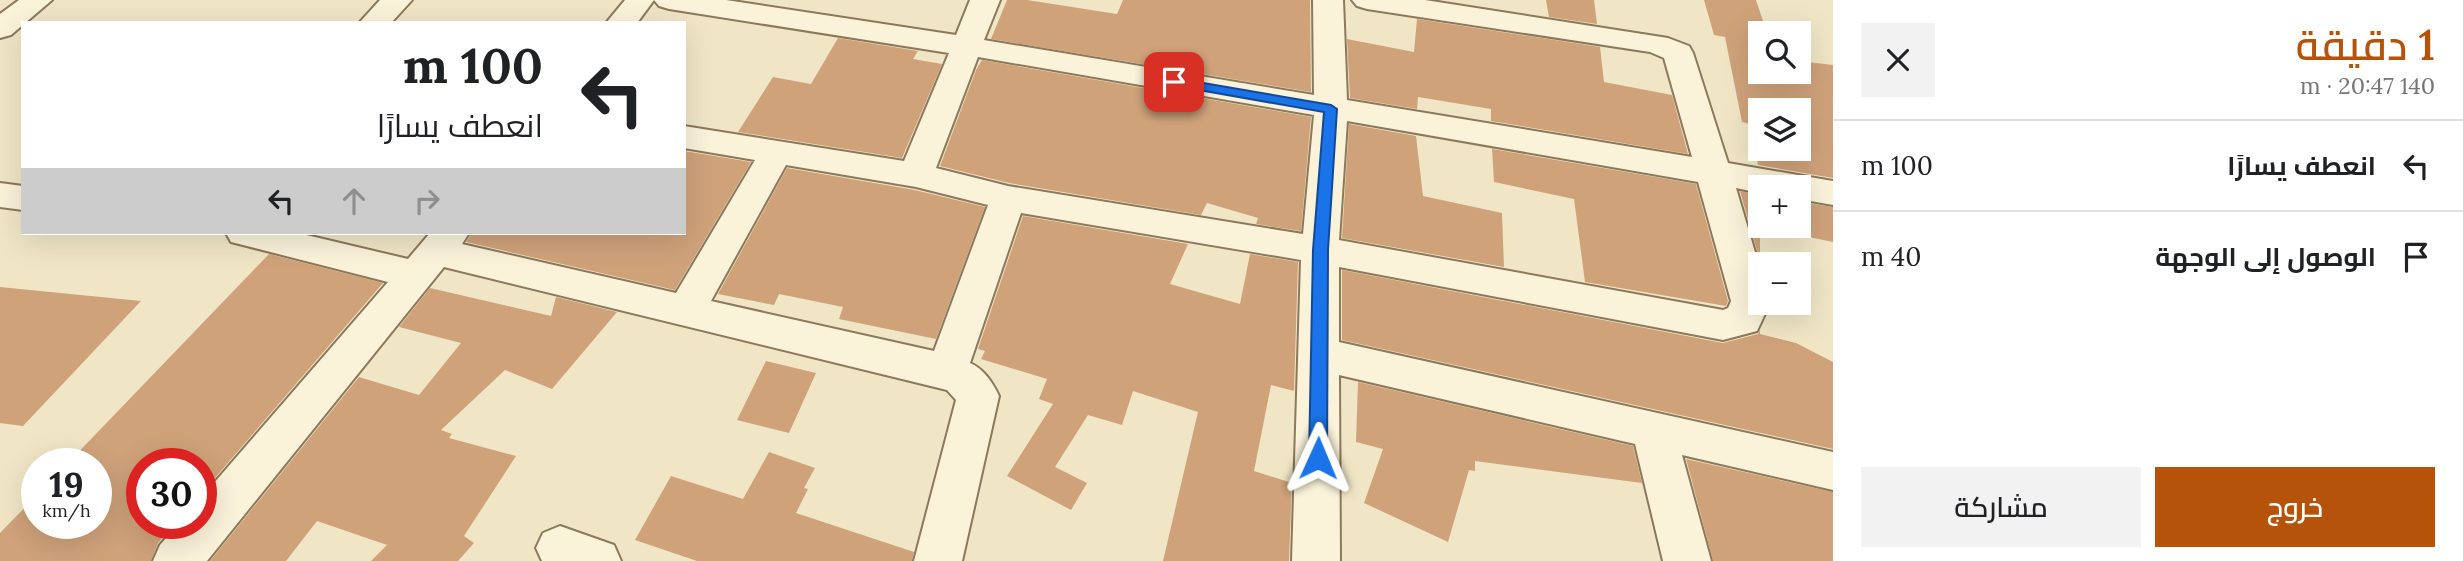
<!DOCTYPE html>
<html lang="ar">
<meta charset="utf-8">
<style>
:root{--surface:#fff;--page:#f2f2f2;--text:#202124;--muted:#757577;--line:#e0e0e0;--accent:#b45309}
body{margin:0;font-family:Lora,Cairo,serif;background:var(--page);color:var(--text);direction:rtl;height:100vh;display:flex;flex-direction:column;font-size:26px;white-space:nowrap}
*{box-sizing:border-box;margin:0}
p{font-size:23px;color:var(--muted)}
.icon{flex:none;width:38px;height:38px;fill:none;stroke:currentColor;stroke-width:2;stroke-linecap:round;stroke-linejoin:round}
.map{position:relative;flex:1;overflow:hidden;direction:ltr}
.panel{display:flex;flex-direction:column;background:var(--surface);width:630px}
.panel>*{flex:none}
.banner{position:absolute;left:21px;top:21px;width:665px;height:214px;border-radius:0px;box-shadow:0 7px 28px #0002;direction:rtl;background:#fff;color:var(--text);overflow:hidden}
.fabs{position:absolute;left:1748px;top:21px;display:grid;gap:14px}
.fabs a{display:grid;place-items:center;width:63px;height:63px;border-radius:0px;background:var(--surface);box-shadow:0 7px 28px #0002;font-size:35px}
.speed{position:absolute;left:21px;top:448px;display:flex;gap:14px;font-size:35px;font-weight:700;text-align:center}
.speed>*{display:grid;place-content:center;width:91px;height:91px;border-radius:50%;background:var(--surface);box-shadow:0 7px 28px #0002;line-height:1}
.speed small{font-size:18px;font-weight:400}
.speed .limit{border:10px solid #d22;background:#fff;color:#111}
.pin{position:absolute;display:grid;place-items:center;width:60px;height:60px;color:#fff;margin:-30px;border-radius:14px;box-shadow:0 4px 10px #0006}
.me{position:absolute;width:77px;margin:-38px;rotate:1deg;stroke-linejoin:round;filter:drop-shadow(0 0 5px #0008)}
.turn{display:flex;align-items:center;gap:24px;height:147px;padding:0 28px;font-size:32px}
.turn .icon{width:91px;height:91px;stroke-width:2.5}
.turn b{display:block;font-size:49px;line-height:60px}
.lanes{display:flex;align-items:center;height:66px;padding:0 28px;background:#0003;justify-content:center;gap:35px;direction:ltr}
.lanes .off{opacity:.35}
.round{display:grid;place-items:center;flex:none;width:74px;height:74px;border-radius:0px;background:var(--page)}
.summary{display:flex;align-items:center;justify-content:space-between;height:119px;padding:0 28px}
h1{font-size:42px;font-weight:600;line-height:52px;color:var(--accent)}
.button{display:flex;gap:14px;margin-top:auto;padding:14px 28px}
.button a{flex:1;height:80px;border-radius:0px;background:var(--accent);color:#fff;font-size:28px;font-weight:600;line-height:80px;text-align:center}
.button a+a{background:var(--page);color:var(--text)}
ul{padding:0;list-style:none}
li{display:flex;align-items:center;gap:21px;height:91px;padding:0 28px;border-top:2px solid var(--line)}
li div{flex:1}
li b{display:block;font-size:26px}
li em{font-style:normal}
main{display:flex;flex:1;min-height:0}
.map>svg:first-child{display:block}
.building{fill:#cfa27a;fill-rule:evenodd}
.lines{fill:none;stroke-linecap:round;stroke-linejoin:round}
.minor-casing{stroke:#8c785a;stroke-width:4}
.minor{fill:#faf2d9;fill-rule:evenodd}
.route{fill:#1a73e8;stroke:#114b97;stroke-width:2}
</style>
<main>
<section class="panel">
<div class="summary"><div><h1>1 دقيقة</h1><p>140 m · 20:47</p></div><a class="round"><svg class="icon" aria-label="close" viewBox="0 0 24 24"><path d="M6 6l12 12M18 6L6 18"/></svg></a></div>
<ul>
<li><svg class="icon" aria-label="left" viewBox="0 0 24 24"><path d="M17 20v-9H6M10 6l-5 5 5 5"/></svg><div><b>انعطف يسارًا</b></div><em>100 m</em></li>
<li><svg class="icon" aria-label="arrive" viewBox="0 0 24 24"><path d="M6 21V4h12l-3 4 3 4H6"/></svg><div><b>الوصول إلى الوجهة</b></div><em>40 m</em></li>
</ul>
<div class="button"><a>خروج</a><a>مشاركة</a></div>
</section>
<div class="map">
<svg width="1833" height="561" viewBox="0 0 1833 561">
<rect width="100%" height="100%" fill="#f0e6c6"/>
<path class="building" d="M 1007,0 L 1027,0 L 1117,14 L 1123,0 L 1310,0 L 1311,92 L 991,39 Z
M 1546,0 L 1594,0 L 1597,24 L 1549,17 Z
M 1704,0 L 1756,0 L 1767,33 L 1760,33 L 1760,72 L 1799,72 L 1799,61 L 1833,65 L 1833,178 L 1758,165 L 1750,124 L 1742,122 L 1725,37 L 1714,35 ZM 1760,110 L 1799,110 L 1799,149 L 1760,149 Z
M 1417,19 L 1600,47 L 1604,82 L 1672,95 L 1688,154 L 1491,121 L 1491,109 L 1418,97 L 1417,109 L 1350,98 L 1347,39 L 1414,52 Z
M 838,38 L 918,51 L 913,59 L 942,64 L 902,158 L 738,132 L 773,77 L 811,84 Z
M 982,60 L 1311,117 L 1301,231 L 1256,224 L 1258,218 L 1207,203 L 1201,215 L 1009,183 L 940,166 L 976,70 Z
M 1349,124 L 1416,136 L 1423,196 L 1502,213 L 1504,267 L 1342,238 Z
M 1492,149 L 1696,184 L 1728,301 L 1726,306 L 1585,282 L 1574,199 L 1494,182 Z
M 684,151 L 751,162 L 675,290 L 466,242 L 472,233 L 684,233 Z
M 787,168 L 915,190 L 985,207 L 936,339 L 839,319 L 843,307 L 779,294 L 774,305 L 718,294 Z
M 1740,191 L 1760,195 L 1760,226 L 1799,226 L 1799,202 L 1833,207 L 1833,242 L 1760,227 L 1760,261 Z
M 1023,216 L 1188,244 L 1170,284 L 1240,304 L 1250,254 L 1298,262 L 1294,391 L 1271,385 L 1254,471 L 1292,483 L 1289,561 L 1163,561 L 1198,412 L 1133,391 L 1122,425 L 1088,415 L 1055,467 L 1087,483 L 1071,510 L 1007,476 L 1053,404 L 1039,399 L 1047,379 L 981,359 L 985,351 L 978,349 Z
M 269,254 L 383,283 L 201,494 L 201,464 L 142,464 L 142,523 L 175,523 L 158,543 L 151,561 L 0,561 L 0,533 L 37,495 L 37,523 L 96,523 L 96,464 L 67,464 Z
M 1342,270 L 1723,343 L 1758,334 L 1760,330 L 1760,334 L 1796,343 L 1833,362 L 1833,449 L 1342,340 Z
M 0,287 L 141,301 L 23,426 L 0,423 Z
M 430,288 L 551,316 L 556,297 L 617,312 L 552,389 L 505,370 L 441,430 L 452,434 L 449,438 L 516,456 L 464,536 L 474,543 L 458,561 L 371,561 L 387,545 L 317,521 L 286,561 L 210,561 L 359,377 L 419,395 L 461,343 L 399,327 Z
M 766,361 L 816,373 L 789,433 L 737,420 Z
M 1358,382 L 1633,446 L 1642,483 L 1475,461 L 1475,471 L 1469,470 L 1448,542 L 1364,503 L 1383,449 L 1356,442 Z
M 769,452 L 815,468 L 804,488 L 808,489 L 796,513 L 914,552 L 912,561 L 697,561 L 635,540 L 671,476 L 743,499 Z
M 1686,459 L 1833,492 L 1833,561 L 1713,561 Z"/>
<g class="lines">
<g class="minor-casing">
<path id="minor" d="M 19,0 L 52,0 L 11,35 L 0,38 L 0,14 Z
M 380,0 L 412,0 L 391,23 L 359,23 Z
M 625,0 L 726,0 L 956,35 L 970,0 L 1000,0 L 984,40 L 1314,95 L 1313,0 L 1343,0 L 1347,100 L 1692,157 L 1664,58 L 1650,52 L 1367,9 L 1357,6 L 1352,0 L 1425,0 L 1668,38 L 1689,46 L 1693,53 L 1728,163 L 1833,181 L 1833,205 L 1799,199 L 1799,187 L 1760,187 L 1760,193 L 1736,188 L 1760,269 L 1760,303 L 1770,303 L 1757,331 L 1723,340 L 1339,267 L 1339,342 L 1833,452 L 1833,490 L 1682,455 L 1711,561 L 1663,561 L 1635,444 L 1339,375 L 1340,561 L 1292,561 L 1301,260 L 1021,213 L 970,363 C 984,369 993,383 999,396 L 962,561 L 914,561 L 956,400 L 947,390 L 444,267 L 207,561 L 153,561 L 160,545 L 179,523 L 201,523 L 201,498 L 388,282 L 231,242 L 226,233 L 298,233 L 408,259 L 430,233 L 469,233 L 462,244 L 676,293 L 755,160 L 684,148 L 684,126 L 904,161 L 949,53 L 669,9 L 659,6 L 654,0 L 637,23 L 606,23 ZM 978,57 L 1314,115 L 1303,234 L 1008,186 L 936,168 ZM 1347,121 L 1698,182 L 1731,301 L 1728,308 L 1723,310 L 1339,240 ZM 786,165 L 916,187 L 988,205 L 934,351 L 711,301 Z
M 0,183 L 23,186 L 23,210 L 0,207 Z
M 560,526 L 614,545 L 621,561 L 542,561 L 536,548 L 543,533 Z"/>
</g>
<use href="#minor" class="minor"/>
</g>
<path class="route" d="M 1174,78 L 1331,105 L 1337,109 L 1328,250 L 1327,458 L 1324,463 L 1318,466 L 1311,463 L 1309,458 L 1313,250 L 1324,112 L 1170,85 L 1170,79 Z"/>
</svg>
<div class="fabs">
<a><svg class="icon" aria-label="search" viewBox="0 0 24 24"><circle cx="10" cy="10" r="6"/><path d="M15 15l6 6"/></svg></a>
<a><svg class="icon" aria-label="layers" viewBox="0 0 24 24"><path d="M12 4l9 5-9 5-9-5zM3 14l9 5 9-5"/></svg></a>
<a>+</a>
<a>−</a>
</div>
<div class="speed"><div>19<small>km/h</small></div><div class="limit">30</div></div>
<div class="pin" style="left:1174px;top:82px;background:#d93025"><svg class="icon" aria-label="arrive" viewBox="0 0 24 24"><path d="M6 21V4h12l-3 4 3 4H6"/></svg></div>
<svg class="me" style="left:1318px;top:458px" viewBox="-20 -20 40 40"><path d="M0-17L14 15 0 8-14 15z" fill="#1a73e8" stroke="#fff" stroke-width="4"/></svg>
<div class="banner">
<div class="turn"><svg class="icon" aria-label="left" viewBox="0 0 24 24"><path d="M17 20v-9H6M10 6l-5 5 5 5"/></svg><div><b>100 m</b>انعطف يسارًا</div></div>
<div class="lanes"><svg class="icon" aria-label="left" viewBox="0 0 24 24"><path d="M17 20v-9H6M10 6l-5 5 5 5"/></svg><svg class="icon off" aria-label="ahead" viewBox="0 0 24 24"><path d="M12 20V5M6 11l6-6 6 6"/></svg><svg class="icon off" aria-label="right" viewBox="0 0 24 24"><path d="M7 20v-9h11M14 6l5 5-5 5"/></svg></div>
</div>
</div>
</main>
